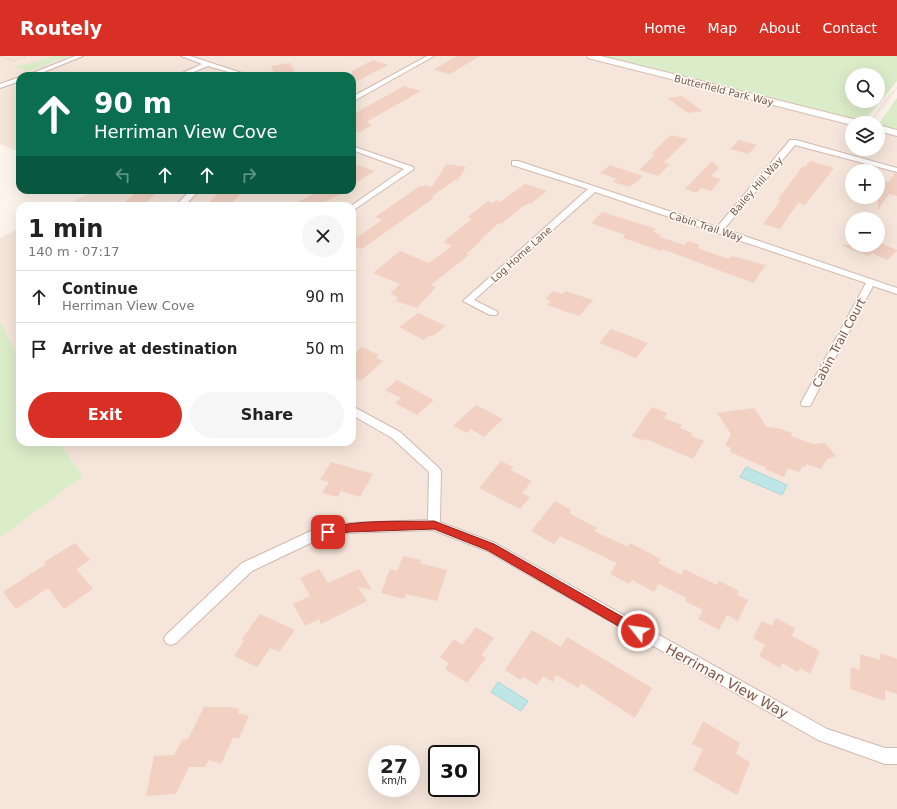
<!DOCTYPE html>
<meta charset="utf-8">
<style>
:root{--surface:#fff;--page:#f6f6f6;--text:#222;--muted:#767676;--line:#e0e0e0;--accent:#d93025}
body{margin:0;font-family:"DejaVu Sans",sans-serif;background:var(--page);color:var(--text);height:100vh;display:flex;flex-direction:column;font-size:15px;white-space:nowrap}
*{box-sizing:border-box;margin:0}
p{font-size:13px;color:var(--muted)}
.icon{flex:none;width:22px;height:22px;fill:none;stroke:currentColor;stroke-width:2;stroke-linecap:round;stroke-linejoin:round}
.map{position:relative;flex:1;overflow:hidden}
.drawer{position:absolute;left:16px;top:146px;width:340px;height:244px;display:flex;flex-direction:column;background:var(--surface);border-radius:12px;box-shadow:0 4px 16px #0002}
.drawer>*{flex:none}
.banner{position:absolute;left:16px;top:16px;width:340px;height:122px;border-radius:12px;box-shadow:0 4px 16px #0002;background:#0b6e4f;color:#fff;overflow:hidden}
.buttons{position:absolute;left:845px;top:12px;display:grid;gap:8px}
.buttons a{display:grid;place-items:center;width:40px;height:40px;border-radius:50%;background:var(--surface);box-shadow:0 4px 16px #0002;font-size:20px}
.speed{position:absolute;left:368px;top:689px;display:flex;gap:8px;font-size:20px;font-weight:700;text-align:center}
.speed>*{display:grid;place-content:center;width:52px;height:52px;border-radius:50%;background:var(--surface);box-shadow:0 4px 16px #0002;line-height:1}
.speed small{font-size:10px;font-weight:400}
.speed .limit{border:2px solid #111;border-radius:6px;background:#fff;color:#111}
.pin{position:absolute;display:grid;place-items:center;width:34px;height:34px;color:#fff;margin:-17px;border-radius:8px;box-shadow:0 2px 6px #0006}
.me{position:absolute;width:44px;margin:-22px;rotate:300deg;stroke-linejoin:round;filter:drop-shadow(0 0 3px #0008)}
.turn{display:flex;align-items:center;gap:14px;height:84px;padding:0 12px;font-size:18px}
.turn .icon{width:52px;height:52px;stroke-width:2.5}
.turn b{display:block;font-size:28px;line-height:34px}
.lanes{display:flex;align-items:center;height:38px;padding:0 12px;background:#0003;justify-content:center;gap:20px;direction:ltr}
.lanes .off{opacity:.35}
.round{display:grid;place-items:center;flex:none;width:42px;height:42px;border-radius:21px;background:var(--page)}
.summary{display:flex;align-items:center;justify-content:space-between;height:68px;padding:0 12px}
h1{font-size:24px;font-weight:600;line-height:30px}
.primary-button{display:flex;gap:8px;margin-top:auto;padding:8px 12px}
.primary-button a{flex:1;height:46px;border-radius:24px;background:var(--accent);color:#fff;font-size:16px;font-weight:600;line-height:46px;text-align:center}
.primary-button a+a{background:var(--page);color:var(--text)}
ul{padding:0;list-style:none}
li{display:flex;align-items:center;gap:12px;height:52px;padding:0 12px;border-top:1px solid var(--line)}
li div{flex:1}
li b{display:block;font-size:15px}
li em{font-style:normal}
header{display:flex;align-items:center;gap:24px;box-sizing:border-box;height:56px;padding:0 20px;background:var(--accent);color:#fff}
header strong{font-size:19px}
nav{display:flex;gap:22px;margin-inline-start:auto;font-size:14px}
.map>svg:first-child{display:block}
.residential{fill:#f5e5da;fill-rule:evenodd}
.green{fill:#dbecc9;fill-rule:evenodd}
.water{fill:#bfe6e7;stroke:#a6d7d9}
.building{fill:#f2d1c3}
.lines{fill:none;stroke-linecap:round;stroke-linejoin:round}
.street-casing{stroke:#d0bab0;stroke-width:2}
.secondary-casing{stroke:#d6bdb0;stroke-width:2}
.path{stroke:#d8b3a5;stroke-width:1.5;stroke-dasharray:0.5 2;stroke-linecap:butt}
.street{fill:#fff;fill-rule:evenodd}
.secondary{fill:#fff;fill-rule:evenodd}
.route{fill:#d93025;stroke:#8d1f18}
.labels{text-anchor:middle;stroke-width:3;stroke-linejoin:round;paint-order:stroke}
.far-street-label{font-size:10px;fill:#79584d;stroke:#fff9f3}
.street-label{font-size:12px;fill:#79584d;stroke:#fff9f3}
.near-street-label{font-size:14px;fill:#79584d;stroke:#fff9f3}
</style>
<header>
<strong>Routely</strong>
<nav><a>Home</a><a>Map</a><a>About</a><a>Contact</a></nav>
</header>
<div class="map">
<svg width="897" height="753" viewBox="0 0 897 753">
<rect width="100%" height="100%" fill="#fdf4ec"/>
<path class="residential" d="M 0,0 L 581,0 L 852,68 L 852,93 L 878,93 L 878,75 L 897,80 L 897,753 L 0,753 L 0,482 L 83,420 L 59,386 L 352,386 L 352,150 L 64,150 L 96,134 L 352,134 L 352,20 L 20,20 L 20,96 L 0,88 ZM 852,115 L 878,115 L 878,141 L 852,141 ZM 852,163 L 878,163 L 878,189 L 852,189 ZM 377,698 L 411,698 L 411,732 L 377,732 ZM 437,698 L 471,698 L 471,732 L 437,732 Z
M 20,172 L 20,305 L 0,265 L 0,182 Z"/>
<path class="green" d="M 53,0 L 69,0 L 29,15 L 15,11 L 23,8 L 28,9 Z
M 604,0 L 897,0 L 897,25 L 864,65 ZM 852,19 L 878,19 L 878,45 L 852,45 Z
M 897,42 L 897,74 L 878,69 Z
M 0,265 L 20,305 L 20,386 L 59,386 L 83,420 L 0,482 Z"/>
<path class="water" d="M 746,411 L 787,429 L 782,439 L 740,421 Z
M 498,626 L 528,645 L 521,655 L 491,636 Z"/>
<path class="building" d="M 457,0 L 480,0 L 450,18 L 433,14 Z
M 373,4 L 388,9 L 352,28 L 352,15 Z
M 290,7 L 296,19 L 275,20 L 271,10 Z
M 404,30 L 421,35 L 366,66 L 372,69 L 360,76 L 352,74 L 352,59 Z
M 682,40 L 703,55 L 688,57 L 667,42 Z
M 671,79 L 688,83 L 664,106 L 670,108 L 658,120 L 639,114 L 655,99 L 651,98 Z
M 739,84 L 757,89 L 748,98 L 730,93 Z
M 712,105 L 719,112 L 711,120 L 721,123 L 711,135 L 701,132 L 697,137 L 685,133 Z
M 810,105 L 834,112 L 805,149 L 798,147 L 780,173 L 763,168 L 781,144 L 778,143 L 803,110 L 805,111 Z
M 352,107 L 375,115 L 352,129 Z
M 446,108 L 466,111 L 458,124 L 455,124 L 431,141 L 434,142 L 362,193 L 352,189 L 352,185 L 382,164 L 375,161 L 420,130 L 422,131 L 425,129 L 432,131 Z
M 610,109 L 643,120 L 630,131 L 613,126 L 617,123 L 600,117 Z
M 895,117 L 897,117 L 897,140 L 889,138 L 878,154 L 878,131 L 883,124 L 889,126 Z
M 525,128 L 547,135 L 532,147 L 525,149 L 501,168 L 499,167 L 481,183 L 483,183 L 466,198 L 469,199 L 431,229 L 436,231 L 417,252 L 395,245 L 398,241 L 390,238 L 400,228 L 373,217 L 400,195 L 429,207 L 452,190 L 443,186 L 472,163 L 468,161 L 488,145 L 492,147 L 496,144 L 500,146 Z
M 221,134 L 244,134 L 229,150 L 206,150 Z
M 322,134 L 349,134 L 316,150 L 289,150 Z
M 137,135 L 156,137 L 143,150 L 121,150 Z
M 602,156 L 656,173 L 653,176 L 661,179 L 660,181 L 684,189 L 688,185 L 700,189 L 697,192 L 729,203 L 732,200 L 766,209 L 753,227 L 662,193 L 661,195 L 623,182 L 625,179 L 591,167 Z
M 878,186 L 897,194 L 897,195 L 887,204 L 872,197 L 868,200 L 841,189 L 878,189 Z
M 553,235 L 562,238 L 565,235 L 593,244 L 579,260 L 547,249 L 551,245 L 545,243 Z
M 418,257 L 446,270 L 433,280 L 430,279 L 424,284 L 399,271 Z
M 611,273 L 648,287 L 636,302 L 599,287 Z
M 362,291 L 379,299 L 376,302 L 383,305 L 361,325 L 352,320 L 352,300 Z
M 397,324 L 434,344 L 417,359 L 395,347 L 401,342 L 385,334 Z
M 476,349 L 503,363 L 484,381 L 471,373 L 467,377 L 453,370 Z
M 652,351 L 667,357 L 664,362 L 682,369 L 680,372 L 692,377 L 691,380 L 704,385 L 693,403 L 646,383 L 645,385 L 632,380 Z
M 754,352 L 767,371 L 781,373 L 792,377 L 791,380 L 813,388 L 825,387 L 836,400 L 827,403 L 821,413 L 806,408 L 806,411 L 803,410 L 799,416 L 788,412 L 784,421 L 765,413 L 767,412 L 730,396 L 731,392 L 725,389 L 731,378 L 717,357 Z
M 501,405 L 513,411 L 511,414 L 532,425 L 522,437 L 530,441 L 520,453 L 479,432 Z
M 331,406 L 373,418 L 360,441 L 341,435 L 338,441 L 322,437 L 329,426 L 320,424 Z
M 555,445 L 571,454 L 569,457 L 597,472 L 594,475 L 628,491 L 630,487 L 661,503 L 658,507 L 681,519 L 684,513 L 717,529 L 719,525 L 739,535 L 737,539 L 748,544 L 738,565 L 727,559 L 719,574 L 698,563 L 703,554 L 685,545 L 687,542 L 659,528 L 654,536 L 632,524 L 629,528 L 610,518 L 617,507 L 560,480 L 554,488 L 531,475 Z
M 75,487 L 90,504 L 76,513 L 93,533 L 64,553 L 48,532 L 16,553 L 3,536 L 46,508 L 44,506 Z
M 403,500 L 421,504 L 420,507 L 447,514 L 437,545 L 406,538 L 404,543 L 381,537 L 390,513 L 397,515 Z
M 319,513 L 328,527 L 359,513 L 372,534 L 358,531 L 367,545 L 321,568 L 319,563 L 305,570 L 293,548 L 310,540 L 300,522 Z
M 260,558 L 295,574 L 279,596 L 270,592 L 257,611 L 234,600 L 244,585 L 242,583 Z
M 776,562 L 795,572 L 792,580 L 820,595 L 810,618 L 800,612 L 798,616 L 782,607 L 780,612 L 759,600 L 765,589 L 753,582 L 762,565 L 772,570 Z
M 476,571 L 494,582 L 481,599 L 486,602 L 467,627 L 445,613 L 449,607 L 440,601 L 454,583 L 462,589 Z
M 532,574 L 561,591 L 567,581 L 652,632 L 635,662 L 581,627 L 578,632 L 556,619 L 553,626 L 543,620 L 537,629 L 523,621 L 521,624 L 505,614 Z
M 880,597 L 897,603 L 897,638 L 885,634 L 885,645 L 850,633 L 851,611 L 860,614 L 860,598 L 880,604 Z
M 204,651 L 231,651 L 239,653 L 238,657 L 249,660 L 239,682 L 233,682 L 221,708 L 209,704 L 205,711 L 189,711 L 176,738 L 146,740 L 154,700 L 174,699 L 182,684 L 188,683 Z
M 703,665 L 740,687 L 736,698 L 750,706 L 737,739 L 693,714 L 703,693 L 692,688 Z"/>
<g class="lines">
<g class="street-casing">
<path id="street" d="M 75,0 L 83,0 L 34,20 L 25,20 Z
M 181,0 L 190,0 L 251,20 L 242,20 L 208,10 L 184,20 L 176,20 L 202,8 Z
M 427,0 L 434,0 L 352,46 L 352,41 Z
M 20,21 L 20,25 L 0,32 L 0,28 Z
M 790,84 L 796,84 L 897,112 L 897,116 L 795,89 L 724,173 L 897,232 L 897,238 L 873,230 L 810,350 L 802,350 L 801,347 L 866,227 L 595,136 L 474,244 L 496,255 L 498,257 L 496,259 L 490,259 L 463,245 L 588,133 L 512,109 L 512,105 L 518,105 L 717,171 Z
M 352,90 L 413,111 L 414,113 L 352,155 L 351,150 L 404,113 L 352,94 Z
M 191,134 L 200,134 L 184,150 L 175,150 Z
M 352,350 L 400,376 L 439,412 L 441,415 L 440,466 L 495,487 L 827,673 L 885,692 L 897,692 L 897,708 L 885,708 L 818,684 L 487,495 L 433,474 L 349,477 L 319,483 L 252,515 L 176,587 L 171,589 L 166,587 L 164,583 L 166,579 L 242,507 L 313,474 L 349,467 L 428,464 L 429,416 L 392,382 L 352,359 Z"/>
</g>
<g class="secondary-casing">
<path id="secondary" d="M 587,0 L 601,0 L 861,65 L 862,67 L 852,67 L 852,69 L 588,2 Z
M 878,69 L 897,74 L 897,80 L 878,75 Z"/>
</g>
<path class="path" d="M 1,0 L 13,5 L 26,0
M 872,64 L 897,31"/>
<use href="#street" class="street"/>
<use href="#secondary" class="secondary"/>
</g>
<path class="route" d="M 434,465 L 494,488 L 642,572 L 643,575 L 642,579 L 638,580 L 634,579 L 487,494 L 434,473 L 349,476 L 328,480 L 324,479 L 323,476 L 324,473 C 355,463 402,466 434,465 Z"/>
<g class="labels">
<g class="far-street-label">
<text transform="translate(724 34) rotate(14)" y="4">Butterfield Park Way</text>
<text transform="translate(756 130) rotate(-49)" y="4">Bailey Hill Way</text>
<text transform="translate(706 170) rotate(18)" y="4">Cabin Trail Way</text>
<text transform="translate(521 198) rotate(-42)" y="4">Log Home Lane</text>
</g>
<g class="street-label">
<text transform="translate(839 287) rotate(-62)" y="4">Cabin Trail Court</text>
</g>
<g class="near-street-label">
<text transform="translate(727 625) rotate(29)" y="5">Herriman View Way</text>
</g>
</g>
</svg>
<div class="buttons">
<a><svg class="icon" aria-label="search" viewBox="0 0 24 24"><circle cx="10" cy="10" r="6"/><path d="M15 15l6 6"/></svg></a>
<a><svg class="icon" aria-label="layers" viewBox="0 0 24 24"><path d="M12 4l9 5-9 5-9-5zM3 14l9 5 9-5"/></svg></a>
<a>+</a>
<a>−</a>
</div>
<div class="speed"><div>27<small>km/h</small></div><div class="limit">30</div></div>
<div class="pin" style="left:328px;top:476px;background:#d93025"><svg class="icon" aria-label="arrive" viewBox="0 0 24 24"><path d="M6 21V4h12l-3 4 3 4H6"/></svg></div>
<svg class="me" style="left:638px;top:575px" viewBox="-20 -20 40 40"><circle r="17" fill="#d93025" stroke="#fff" stroke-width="3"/><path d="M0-11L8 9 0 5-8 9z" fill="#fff"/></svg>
<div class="banner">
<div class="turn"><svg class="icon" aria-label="ahead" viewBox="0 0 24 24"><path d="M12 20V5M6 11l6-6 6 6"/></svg><div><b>90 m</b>Herriman View Cove</div></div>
<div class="lanes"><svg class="icon off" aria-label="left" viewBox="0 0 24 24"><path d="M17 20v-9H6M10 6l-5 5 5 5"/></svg><svg class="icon" aria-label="ahead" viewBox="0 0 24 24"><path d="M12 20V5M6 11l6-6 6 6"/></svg><svg class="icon" aria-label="ahead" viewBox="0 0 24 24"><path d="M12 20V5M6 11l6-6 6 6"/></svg><svg class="icon off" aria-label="right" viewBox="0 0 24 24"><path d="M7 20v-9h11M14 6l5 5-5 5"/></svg></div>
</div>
<section class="drawer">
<div class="summary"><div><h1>1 min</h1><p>140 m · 07:17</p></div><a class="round"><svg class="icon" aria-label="close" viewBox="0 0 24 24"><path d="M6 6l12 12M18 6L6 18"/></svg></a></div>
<ul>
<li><svg class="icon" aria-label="ahead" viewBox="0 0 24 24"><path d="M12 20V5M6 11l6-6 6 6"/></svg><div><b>Continue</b><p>Herriman View Cove</p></div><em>90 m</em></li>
<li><svg class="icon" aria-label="arrive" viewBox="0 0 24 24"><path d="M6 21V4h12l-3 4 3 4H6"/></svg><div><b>Arrive at destination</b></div><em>50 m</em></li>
</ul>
<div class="primary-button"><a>Exit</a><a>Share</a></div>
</section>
</div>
